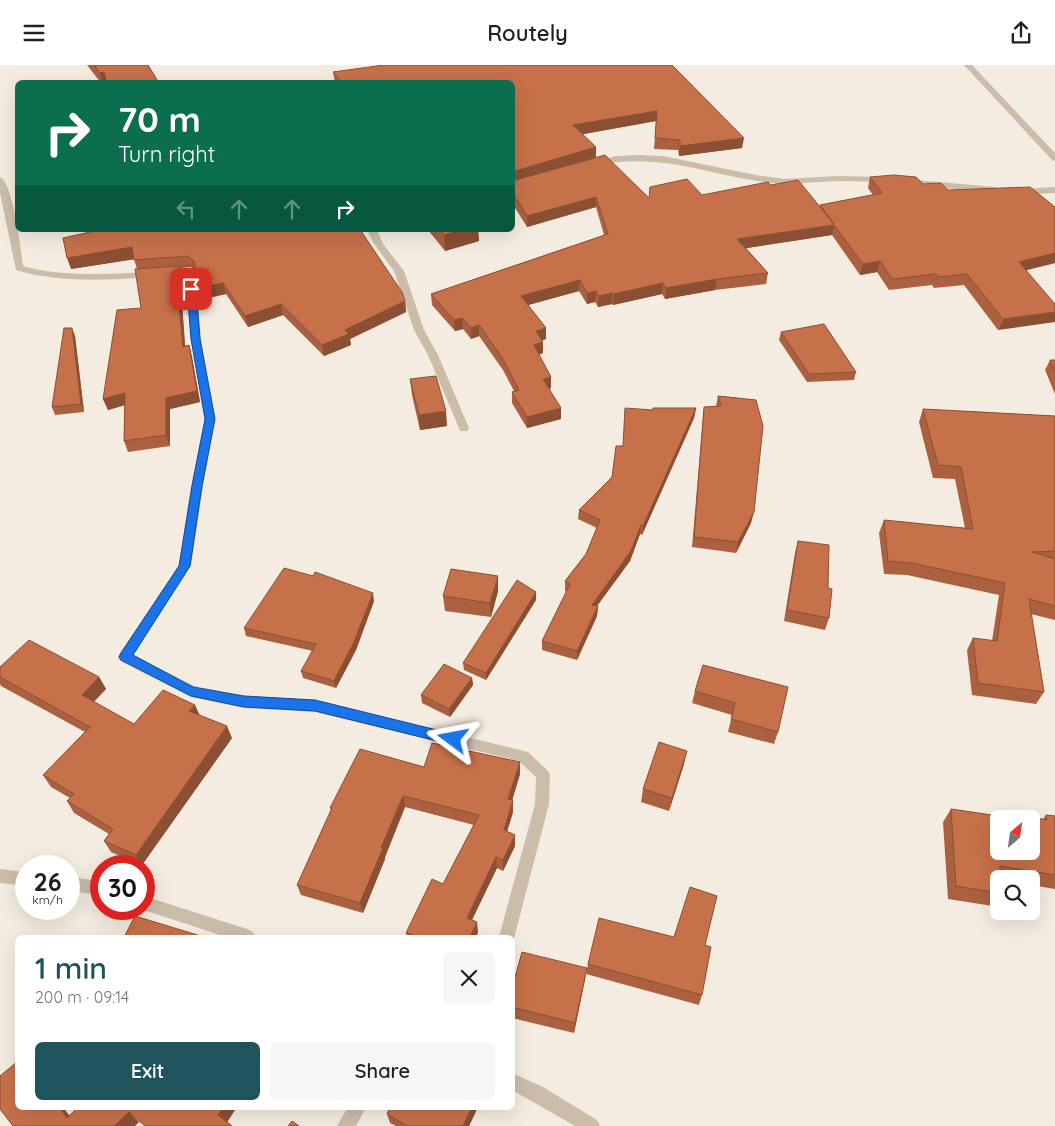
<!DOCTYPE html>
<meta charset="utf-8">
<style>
:root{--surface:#fff;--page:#f6f6f6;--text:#202124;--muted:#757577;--accent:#1f545d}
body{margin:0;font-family:Quicksand,sans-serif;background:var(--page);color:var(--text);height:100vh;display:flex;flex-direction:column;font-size:19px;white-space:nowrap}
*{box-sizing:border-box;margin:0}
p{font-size:16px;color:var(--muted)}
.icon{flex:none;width:28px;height:28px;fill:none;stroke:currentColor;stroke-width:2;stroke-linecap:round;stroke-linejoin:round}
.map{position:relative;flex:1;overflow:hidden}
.panel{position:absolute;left:15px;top:870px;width:500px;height:175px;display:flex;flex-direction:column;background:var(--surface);border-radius:8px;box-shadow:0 5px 20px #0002}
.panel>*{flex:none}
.guide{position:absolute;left:15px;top:15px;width:500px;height:152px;border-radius:8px;box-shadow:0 5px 20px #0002;background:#0b6e4f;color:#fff;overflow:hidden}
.needle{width:32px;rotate:29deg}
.buttons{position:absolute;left:990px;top:745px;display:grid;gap:10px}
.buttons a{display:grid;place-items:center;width:50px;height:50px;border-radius:8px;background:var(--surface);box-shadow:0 5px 20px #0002;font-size:25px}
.speed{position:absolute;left:15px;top:790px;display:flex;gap:10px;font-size:25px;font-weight:700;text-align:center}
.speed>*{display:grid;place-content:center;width:65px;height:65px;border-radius:50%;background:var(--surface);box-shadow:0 5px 20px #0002;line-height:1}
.speed small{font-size:12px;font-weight:400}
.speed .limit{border:8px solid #d22;background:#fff;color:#111}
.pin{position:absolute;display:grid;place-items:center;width:42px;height:42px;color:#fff;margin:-21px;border-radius:10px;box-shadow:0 2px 8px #0006}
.me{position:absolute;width:55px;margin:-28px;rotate:283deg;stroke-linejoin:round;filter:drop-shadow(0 0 4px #0008)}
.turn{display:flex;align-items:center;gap:18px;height:105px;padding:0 20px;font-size:22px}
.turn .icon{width:65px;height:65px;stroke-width:2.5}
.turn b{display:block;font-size:35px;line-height:42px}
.lanes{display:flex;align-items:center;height:48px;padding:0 20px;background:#0003;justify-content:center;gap:25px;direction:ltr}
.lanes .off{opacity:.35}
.round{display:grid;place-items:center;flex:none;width:52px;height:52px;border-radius:8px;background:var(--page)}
.head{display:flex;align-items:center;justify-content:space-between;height:85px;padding:0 20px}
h1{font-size:30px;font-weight:600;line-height:38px;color:var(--accent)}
.button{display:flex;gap:10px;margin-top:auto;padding:10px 20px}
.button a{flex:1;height:58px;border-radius:8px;background:var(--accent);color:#fff;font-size:20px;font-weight:600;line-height:58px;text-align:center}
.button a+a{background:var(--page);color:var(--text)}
header{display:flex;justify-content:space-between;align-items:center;height:65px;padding:0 20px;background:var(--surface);font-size:22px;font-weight:600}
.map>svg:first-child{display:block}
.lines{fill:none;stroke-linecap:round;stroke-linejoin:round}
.minor{fill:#ccbdab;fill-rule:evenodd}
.wall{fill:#ab6140}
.shaded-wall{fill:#8b4f34}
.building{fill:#c7714a;stroke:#8b4f34;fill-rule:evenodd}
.route{fill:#1a73e8;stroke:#114b97}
</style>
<header><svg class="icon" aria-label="menu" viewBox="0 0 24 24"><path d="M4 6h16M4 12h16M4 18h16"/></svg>Routely<svg class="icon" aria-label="share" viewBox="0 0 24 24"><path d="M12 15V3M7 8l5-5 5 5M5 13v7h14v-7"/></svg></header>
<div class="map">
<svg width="1055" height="1061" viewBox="0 0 1055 1061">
<rect width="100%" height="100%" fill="#f4ece0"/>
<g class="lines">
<path class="minor" d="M 964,0 L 972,0 L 1055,88 L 1055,96 L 1052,95 Z
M 639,90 L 663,91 L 756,110 L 784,114 L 837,111 L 886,112 L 890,115 L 886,118 C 864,116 843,115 821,117 C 808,117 796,120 783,119 C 715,114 665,85 594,101 L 590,98 L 616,91 Z
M 0,112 C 13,117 21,186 23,201 C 68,215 143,207 190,204 L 195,207 L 201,274 L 215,354 L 203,421 L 191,501 L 133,590 L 194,621 L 244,631 L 315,635 L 528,687 L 548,706 L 550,710 L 549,739 L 513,877 L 512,872 L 499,872 L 535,739 L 536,712 L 519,696 L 315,647 L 244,643 L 191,632 L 120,596 L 118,592 L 120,588 L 179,500 L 191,421 L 205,354 L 191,274 L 185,210 C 132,213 67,221 16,205 L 0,128 Z
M 906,114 L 995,122 L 999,125 L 995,128 L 903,119 L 902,117 Z
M 1055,122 L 1055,128 L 1018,130 L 1014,127 L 1018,124 Z
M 367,165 L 377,165 L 383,179 L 404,206 L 424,265 L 438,290 L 469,363 L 468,366 L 460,366 L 459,363 L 428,290 L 414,265 L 394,206 L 374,179 Z
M 0,804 L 26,807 L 26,821 L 0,818 Z
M 69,812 L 101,816 L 101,830 L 69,826 Z
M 144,831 L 247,864 L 253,867 L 255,872 L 226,872 L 144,845 L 140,844 L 144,844 Z
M 512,1008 L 543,1022 L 597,1055 L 600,1061 L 575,1061 L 512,1025 Z
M 348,1042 L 366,1042 L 356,1061 L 337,1061 Z"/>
</g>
<path class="wall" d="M 87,0 L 148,0 L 159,18 L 101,18 Z
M 672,0 L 742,83 L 679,91 L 678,85 L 654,84 L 656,56 L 583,69 L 596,93 L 649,133 L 702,130 L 771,120 L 820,142 L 820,140 L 873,130 L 868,123 L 870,112 L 923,119 L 948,125 L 1055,142 L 1055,198 L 1026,205 L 998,265 L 964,220 L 934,223 L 932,220 L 889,225 L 877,207 L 860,210 L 832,170 L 746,183 L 768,208 L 766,219 L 715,225 L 665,234 L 662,229 L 613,240 L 612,239 L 598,242 L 595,237 L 587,239 L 579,226 L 528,240 L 546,263 L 546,274 L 542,275 L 543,288 L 539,290 L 551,312 L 551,323 L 549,324 L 561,354 L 527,363 L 512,338 L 512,327 L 514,326 L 503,305 L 479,271 L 471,274 L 463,264 L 455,266 L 432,240 L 431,229 L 604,170 L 596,142 L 527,162 L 512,138 L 512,18 L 335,18 L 333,7 Z
M 99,165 L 363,169 L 405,236 L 406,247 L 350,274 L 351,280 L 324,291 L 283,250 L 248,262 L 226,229 L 199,235 L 195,205 L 191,202 L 181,203 L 183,212 L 186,238 L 182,239 L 185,281 L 189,280 L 192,292 L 200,337 L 170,344 L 170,381 L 128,387 L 124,376 L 125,340 L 108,345 L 103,334 L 141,243 L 137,204 L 134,194 L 71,204 Z
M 428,165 L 478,165 L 479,176 L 445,186 Z
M 781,267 L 856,307 L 854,315 L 807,317 L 779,275 Z
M 75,271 L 84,347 L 55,350 L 52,342 Z
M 1050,295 L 1055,295 L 1055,329 L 1045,305 Z
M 410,314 L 447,361 L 420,365 L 412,330 Z
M 718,331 L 756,335 L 751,458 L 736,488 L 692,482 L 703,353 L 704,342 L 716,341 Z
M 653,343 L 696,343 L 694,353 L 642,470 L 640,469 L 630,496 L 597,541 L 598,541 L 597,551 L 577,595 L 542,585 L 542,576 L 567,527 L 565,526 L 565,516 L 586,489 L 597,463 L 578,454 L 579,445 L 612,412 L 622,381 L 653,345 Z
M 923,344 L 1055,351 L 1055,555 L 1031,549 L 1044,627 L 1036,639 L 972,630 L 967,585 L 973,573 L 992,576 L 999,530 L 907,510 L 884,509 L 879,468 L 884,455 L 965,463 L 955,414 L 933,413 L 919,357 Z
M 798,476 L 828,523 L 829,553 L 825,565 L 784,556 L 795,488 Z
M 498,526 L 491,552 L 445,546 L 443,531 Z
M 536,527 L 536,535 L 486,615 L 464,605 L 463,598 Z
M 374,536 L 356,585 L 336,623 L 303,613 L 301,606 L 313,586 L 246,571 L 244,563 Z
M 703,600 L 778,667 L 774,679 L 728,667 L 732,650 L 692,638 L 695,626 Z
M 0,602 L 99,612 L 106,624 L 94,637 L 134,659 L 195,640 L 199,650 L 232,673 L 142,800 L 111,787 L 104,776 L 109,769 L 74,748 L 67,736 L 70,733 L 51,722 L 43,710 L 85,667 L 1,621 L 0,619 Z
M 472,613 L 473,620 L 450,652 L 422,638 L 421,630 Z
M 520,697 L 520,709 L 512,735 L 513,735 L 513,747 L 507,767 L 515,770 L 515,781 L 503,806 L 497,803 L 472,855 L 478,867 L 476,872 L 407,872 L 406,868 L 443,819 L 474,760 L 405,742 L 385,792 L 385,794 L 363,848 L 301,830 L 297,820 L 331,745 L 330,743 L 424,702 Z
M 684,699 L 669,746 L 641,737 L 643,724 Z
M 951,744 L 996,751 L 998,747 L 1043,754 L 1046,750 L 1055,751 L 1055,824 L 1031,820 L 1031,814 L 999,814 L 999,833 L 993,841 L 948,834 L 943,757 Z
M 674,872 L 705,880 L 702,930 L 699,940 L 586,909 L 588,899 Z
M 585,914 L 574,968 L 512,953 L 512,923 Z
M 477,1044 L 469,1061 L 396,1061 L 390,1058 L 387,1049 Z"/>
<path class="shaded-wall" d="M 104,7 L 108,18 L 103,18 L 100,8 Z
M 657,46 L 656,56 L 573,71 L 573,60 Z
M 744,73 L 742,83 L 679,91 L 680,81 Z
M 596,82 L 596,93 L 512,118 L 512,107 Z
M 596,132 L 596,142 L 527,162 L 527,151 Z
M 834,160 L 832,170 L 735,185 L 737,174 Z
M 462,165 L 478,165 L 479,176 L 445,186 L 444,170 Z
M 132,182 L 136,194 L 71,204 L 67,193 Z
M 1055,188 L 1055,198 L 1015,208 L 1019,197 Z
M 880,196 L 877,207 L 860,210 L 863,199 Z
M 180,201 L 183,212 L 186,238 L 182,239 L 186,293 L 183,282 L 178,228 Z
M 717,214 L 715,225 L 665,234 L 666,223 Z
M 580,215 L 579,226 L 521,242 L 521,231 Z
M 223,218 L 226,229 L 199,235 L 196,224 Z
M 663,218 L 662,229 L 613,240 L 614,229 Z
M 596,226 L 595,237 L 587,239 L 587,228 Z
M 612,228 L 612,239 L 598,242 L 599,231 Z
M 405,236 L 406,247 L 350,274 L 351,280 L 324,291 L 322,280 L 345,265 Z
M 281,239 L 283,250 L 248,262 L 245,251 Z
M 1055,247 L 1055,257 L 998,265 L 1003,254 Z
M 462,253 L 463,264 L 455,266 L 454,255 Z
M 479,260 L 479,271 L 471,274 L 471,263 Z
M 72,263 L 75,271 L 84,347 L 81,339 Z
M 546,263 L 546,274 L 536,277 L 536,266 Z
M 543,277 L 543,288 L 534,291 L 534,280 Z
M 189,280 L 192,292 L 200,337 L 170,344 L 170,381 L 166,370 L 166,333 Z
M 551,312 L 551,323 L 543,325 L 543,314 Z
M 125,328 L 129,339 L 108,345 L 103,334 Z
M 561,343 L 561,354 L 527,363 L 527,352 Z
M 696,343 L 694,353 L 642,470 L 643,461 Z
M 446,346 L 447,361 L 420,365 L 419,350 Z
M 754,447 L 751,458 L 736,488 L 738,477 Z
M 641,460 L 640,469 L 630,496 L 591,549 L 592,540 Z
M 498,511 L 498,526 L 491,552 L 490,538 Z
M 536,527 L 536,535 L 486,615 L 486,608 Z
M 373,528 L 374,536 L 356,585 L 336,623 L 334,616 Z
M 598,541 L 597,551 L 577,595 L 577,586 Z
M 99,612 L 106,624 L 88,642 L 82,630 Z
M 472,613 L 473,620 L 450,652 L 449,644 Z
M 195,640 L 200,651 L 189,646 Z
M 227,661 L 232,673 L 142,800 L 136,790 Z
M 687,686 L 684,699 L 669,746 L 672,733 Z
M 520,697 L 520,709 L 509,746 L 508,734 Z
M 403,731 L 405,742 L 385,792 L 385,794 L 363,848 L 360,838 L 381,783 Z
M 513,735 L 513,747 L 504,776 L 504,765 Z
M 515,770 L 515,781 L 503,806 L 503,795 Z
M 496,792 L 497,803 L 468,863 L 467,853 Z
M 477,857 L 478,867 L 476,872 L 470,872 Z
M 587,903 L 585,914 L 574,968 L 575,958 Z
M 59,1042 L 63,1042 L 77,1061 L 67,1053 Z
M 223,1042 L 237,1042 L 226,1059 L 218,1050 Z
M 472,1042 L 477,1042 L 477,1044 L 469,1061 L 463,1061 Z
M 129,1047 L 139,1057 L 135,1061 L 114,1061 Z"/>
<path class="building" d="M 94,0 L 148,0 L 159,18 L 107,18 L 104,7 L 100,8 Z
M 384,0 L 672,0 L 744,73 L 680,81 L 680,75 L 655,73 L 657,46 L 573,60 L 596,82 L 512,107 L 512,18 L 342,18 L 333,7 Z
M 605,90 L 649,133 L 650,122 L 687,114 L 702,130 L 768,117 L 771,120 L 798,115 L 834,159 L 820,140 L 882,128 L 870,112 L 894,110 L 916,112 L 923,119 L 941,118 L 948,125 L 1030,122 L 1055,142 L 1055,188 L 1019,197 L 1055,239 L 1055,247 L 1003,254 L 967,209 L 938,212 L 936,209 L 892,214 L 880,196 L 863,199 L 834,160 L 737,174 L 768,208 L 717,214 L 666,223 L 663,218 L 614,229 L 612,228 L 599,231 L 596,226 L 587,228 L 580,215 L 521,231 L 546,263 L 536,266 L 543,277 L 534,280 L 551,312 L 543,314 L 561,343 L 527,352 L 512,327 L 519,325 L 503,294 L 479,260 L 471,263 L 462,253 L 454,255 L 431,229 L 608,169 L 596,132 L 527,151 L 512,127 L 512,116 Z
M 99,165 L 361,165 L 363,169 L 402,227 L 405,236 L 345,265 L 349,269 L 322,280 L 281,239 L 245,251 L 223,218 L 196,224 L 194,196 L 188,191 L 134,195 L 132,182 L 67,193 L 63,173 Z
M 439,165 L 462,165 L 444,170 Z
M 180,201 L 183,227 L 178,228 L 183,282 L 189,280 L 197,326 L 166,333 L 166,370 L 124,376 L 125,328 L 103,334 L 117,245 L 141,243 L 135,204 Z
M 824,259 L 856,307 L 809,309 L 781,267 Z
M 64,263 L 72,263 L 81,339 L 52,342 Z
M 1050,295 L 1055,295 L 1055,306 Z
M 436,311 L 446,346 L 419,350 L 410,314 Z
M 718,331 L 756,335 L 763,361 L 754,447 L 738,477 L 694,472 L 704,342 L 721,341 Z
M 625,343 L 653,345 L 653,343 L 696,343 L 643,461 L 641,460 L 631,486 L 592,540 L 598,541 L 577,586 L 542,576 L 570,519 L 565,516 L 586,489 L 600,455 L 579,445 L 612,412 L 616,381 L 623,381 Z
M 923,344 L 1055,351 L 1055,486 L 1032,487 L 1055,494 L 1055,541 L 1029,534 L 1044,627 L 978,618 L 973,573 L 997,576 L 1005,518 L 912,498 L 888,496 L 884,455 L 973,464 L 961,402 L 938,400 Z
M 798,476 L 829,480 L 828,523 L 832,524 L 829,553 L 787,545 Z
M 284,503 L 313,511 L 315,507 L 373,528 L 354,577 L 334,616 L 301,606 L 316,579 L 244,563 Z
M 451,504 L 498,511 L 490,538 L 443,531 Z
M 517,515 L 536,527 L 486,608 L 463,598 Z
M 29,575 L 99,612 L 82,630 L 134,659 L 163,625 L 195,640 L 189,646 L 227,661 L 136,790 L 104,776 L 113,764 L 67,736 L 74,729 L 43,710 L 90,662 L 0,612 L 0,602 Z
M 444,599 L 472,613 L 449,644 L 421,630 Z
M 703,600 L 788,622 L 778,667 L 731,654 L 735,638 L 695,626 Z
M 659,677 L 687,686 L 672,733 L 643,724 Z
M 432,678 L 520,697 L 508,734 L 513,735 L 504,765 L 515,770 L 503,795 L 496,792 L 467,853 L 477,857 L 470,872 L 418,872 L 406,868 L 432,814 L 443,819 L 479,750 L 403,731 L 381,783 L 383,783 L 360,838 L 297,820 L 332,743 L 330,743 L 360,684 L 424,702 Z
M 951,744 L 999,751 L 998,747 L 1047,755 L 1046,750 L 1055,751 L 1055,810 L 1000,801 L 1001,814 L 999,814 L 999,828 L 956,821 ZM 999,754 L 1031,754 L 1031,786 L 999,786 Z
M 690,822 L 717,831 L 705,880 L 711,882 L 702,930 L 588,899 L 599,853 L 674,872 Z
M 135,851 L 204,872 L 124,872 Z
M 522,887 L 587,903 L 575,958 L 512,942 L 512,923 Z
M 18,996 L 18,1042 L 59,1042 L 67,1053 L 78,1042 L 223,1042 L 218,1050 L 232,1061 L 145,1061 L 129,1047 L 114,1061 L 13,1061 L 0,1044 L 0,1011 Z
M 390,1042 L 472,1042 L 463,1061 L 407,1061 L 387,1049 Z
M 292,1056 L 299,1061 L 288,1061 Z"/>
<path class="route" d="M 191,221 L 196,224 L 200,274 L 215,354 L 202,421 L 190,501 L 133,590 L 193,622 L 244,631 L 315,635 L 453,669 L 457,671 L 459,674 L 457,678 L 453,680 L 315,646 L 244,642 L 191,631 L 121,595 L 119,592 L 121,588 L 179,501 L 192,421 L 205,354 L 191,274 L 187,224 Z"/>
</svg>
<div class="buttons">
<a><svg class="needle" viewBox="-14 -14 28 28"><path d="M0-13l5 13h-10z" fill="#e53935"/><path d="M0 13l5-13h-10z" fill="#757577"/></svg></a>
<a><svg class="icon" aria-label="search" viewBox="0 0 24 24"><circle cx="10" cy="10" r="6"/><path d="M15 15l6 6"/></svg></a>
</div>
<div class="speed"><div>26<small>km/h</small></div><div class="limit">30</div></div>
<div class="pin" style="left:191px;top:224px;background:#d93025"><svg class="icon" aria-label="arrive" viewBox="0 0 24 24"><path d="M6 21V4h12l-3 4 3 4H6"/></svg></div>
<svg class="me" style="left:453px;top:674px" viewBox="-20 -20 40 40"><path d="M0-17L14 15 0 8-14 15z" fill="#1a73e8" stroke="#fff" stroke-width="4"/></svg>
<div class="guide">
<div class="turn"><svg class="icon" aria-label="right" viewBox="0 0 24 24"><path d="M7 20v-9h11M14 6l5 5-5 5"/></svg><div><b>70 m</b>Turn right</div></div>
<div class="lanes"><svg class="icon off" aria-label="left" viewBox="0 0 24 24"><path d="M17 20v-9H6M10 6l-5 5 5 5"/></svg><svg class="icon off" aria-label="ahead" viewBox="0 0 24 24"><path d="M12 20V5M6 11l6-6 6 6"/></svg><svg class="icon off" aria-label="ahead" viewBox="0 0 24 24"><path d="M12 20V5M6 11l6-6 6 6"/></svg><svg class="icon" aria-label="right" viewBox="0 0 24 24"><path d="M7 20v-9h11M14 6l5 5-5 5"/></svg></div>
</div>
<section class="panel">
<div class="head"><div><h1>1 min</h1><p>200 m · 09:14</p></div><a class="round"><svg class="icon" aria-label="close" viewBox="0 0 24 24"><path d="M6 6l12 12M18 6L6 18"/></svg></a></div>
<div class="button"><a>Exit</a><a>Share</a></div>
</section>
</div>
